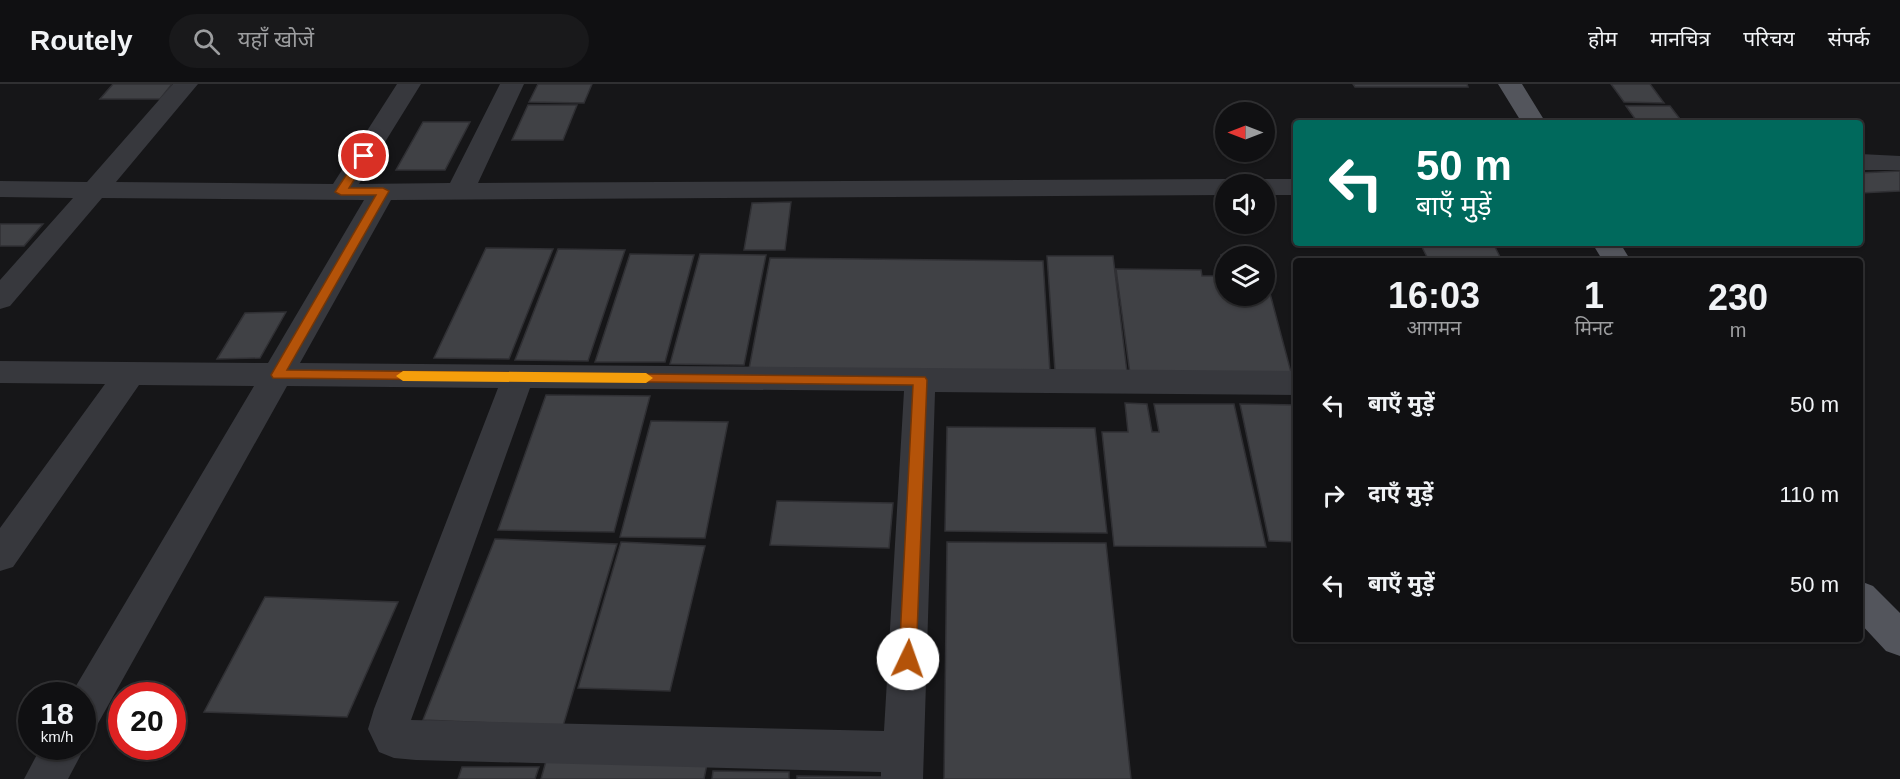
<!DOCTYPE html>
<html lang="hi">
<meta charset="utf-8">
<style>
:root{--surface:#101012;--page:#19191b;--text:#f1f3f6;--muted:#9c9d9f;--line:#303032}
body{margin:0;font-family:Arial,"Noto Sans Devanagari",sans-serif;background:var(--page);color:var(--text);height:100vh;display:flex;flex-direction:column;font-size:22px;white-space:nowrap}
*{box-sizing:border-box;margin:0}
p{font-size:20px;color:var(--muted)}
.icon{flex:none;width:33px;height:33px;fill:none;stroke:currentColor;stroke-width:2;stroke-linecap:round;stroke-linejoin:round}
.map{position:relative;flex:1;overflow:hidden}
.panel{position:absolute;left:1293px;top:174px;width:570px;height:384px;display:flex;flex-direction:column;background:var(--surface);border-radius:6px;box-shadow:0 2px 4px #0004,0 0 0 2px var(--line)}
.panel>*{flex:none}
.hud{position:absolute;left:1293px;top:36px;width:570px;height:126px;border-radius:6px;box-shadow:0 2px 4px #0004,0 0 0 2px var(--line);background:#00695c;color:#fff;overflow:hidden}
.needle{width:39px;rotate:270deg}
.fabs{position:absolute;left:1215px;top:18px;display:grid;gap:12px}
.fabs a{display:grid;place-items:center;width:60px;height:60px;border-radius:50%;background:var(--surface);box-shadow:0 2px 4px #0004,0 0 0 2px var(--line);font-size:30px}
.speed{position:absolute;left:18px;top:598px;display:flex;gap:12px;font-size:30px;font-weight:700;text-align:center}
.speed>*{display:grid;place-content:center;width:78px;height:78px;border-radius:50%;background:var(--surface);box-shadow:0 2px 4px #0004,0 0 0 2px var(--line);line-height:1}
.speed small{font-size:15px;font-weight:400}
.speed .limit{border:9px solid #d22;background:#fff;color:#111}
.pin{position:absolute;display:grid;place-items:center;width:51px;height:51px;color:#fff;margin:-26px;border:3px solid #fff;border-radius:50%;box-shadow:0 2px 6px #0007}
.me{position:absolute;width:66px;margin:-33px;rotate:3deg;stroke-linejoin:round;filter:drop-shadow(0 0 4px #0008)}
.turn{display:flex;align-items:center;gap:21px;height:126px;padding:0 24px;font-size:27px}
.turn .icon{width:78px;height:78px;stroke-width:2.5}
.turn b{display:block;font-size:42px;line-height:51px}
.eta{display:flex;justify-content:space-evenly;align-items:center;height:102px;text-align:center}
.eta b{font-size:36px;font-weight:700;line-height:42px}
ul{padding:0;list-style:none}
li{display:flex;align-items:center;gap:18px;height:90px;padding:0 24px}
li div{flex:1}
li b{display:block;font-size:22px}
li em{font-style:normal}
header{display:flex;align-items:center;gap:36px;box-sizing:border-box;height:84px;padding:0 30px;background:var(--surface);border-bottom:2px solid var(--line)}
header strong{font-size:28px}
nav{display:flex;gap:33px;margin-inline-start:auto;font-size:21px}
.search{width:420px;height:54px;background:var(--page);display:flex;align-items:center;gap:15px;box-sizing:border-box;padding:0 21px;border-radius:33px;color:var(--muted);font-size:22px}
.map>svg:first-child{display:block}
.building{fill:#404145;stroke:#303034;stroke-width:1.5}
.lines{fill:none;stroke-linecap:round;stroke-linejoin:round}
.minor{fill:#37383d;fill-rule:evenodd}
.major{fill:#53555c;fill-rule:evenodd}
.route{fill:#b45309;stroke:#753606;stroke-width:1.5}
.slow{fill:#f59e0b}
</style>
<header>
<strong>Routely</strong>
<div class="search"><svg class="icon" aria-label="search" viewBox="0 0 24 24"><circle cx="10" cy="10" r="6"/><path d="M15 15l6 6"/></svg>यहाँ खोजें</div>
<nav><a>होम</a><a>मानचित्र</a><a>परिचय</a><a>संपर्क</a></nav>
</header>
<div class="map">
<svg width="1900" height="695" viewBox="0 0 1900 695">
<rect width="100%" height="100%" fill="#161618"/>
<path class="building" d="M 113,0 L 172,0 L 160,15 L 100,15 Z
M 538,0 L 592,0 L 584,19 L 529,18 Z
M 1353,0 L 1467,0 L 1468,3 L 1355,3 Z
M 1611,0 L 1650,0 L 1664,19 L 1624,18 Z
M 528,21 L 577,21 L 563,56 L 512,56 Z
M 1626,22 L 1670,22 L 1683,39 L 1638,39 Z
M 423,38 L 470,38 L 445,86 L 396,86 Z
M 1900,87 L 1900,107 L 1860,109 L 1860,89 Z
M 791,118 L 785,166 L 744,166 L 752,119 Z
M 0,140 L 43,140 L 24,162 L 0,162 Z
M 1420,159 L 1493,159 L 1502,177 L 1429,177 Z
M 486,164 L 553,165 L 509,275 L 434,274 Z
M 558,165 L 625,166 L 588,277 L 515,276 Z
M 630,170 L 694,171 L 665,278 L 595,278 Z
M 700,170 L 766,171 L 744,281 L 670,280 Z
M 1221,171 L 1260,172 L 1261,172 L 1226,172 L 1226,190 Z
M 1047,172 L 1113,172 L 1127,288 L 1055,287 Z
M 770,174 L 1043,177 L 1050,288 L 749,285 Z
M 1116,185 L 1201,186 L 1202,192 L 1226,192 L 1226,212 L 1264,212 L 1264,187 L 1292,292 L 1130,290 Z
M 286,228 L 260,274 L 217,275 L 245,229 Z
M 546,311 L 650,312 L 614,448 L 498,446 Z
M 1125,319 L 1147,320 L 1152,348 L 1159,348 L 1154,320 L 1234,320 L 1266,463 L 1114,462 L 1102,348 L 1128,348 Z
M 1240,320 L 1296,321 L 1296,458 L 1269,457 Z
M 651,337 L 728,338 L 705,454 L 620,453 Z
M 947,343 L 1095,344 L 1107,449 L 945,447 Z
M 777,417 L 893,419 L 889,464 L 770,461 Z
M 495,455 L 617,460 L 563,642 L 423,636 Z
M 621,458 L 705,462 L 670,607 L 578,604 Z
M 947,458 L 1106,459 L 1131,695 L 944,695 Z
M 265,513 L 398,518 L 347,633 L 204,628 Z
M 546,677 L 707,680 L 704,695 L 541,695 Z
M 462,683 L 539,683 L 535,695 L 458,695 Z
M 713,687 L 789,688 L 789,695 L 712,695 Z
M 797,692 L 890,693 L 890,695 L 797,695 Z"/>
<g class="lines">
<path class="minor" d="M 173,0 L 198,0 L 116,98 L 333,100 L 397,0 L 421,0 L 359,100 L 450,99 L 500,0 L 524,0 L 478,99 L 1226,95 L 1235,97 L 1238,100 L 1226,100 L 1226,111 L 391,116 L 300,279 L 1296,287 L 1296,311 L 935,308 L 923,695 L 881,695 L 881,688 L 416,676 L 394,674 L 379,668 L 368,645 L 374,625 L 498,304 L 287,302 L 96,643 L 82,649 L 82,612 L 70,612 L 254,302 L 139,301 L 13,483 L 0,487 L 0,444 L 105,300 L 0,299 L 0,277 L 268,279 L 364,116 L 102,114 L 10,222 L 0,225 L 0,196 L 73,114 L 0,113 L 0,97 L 87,98 ZM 530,304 L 904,307 L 884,647 L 411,636 Z
M 1860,70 L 1900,72 L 1900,86 L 1860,86 Z
M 1264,95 L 1296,95 L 1296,111 L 1264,111 L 1264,100 L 1252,100 L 1255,97 Z
M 82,658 L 85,663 L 68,695 L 24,695 L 41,663 L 82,663 Z"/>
<path class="major" d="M 1498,0 L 1522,0 L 1546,39 L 1522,39 Z
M 1592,159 L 1620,159 L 1631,177 L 1603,177 Z
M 1860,497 L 1873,502 L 1900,529 L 1900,572 L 1886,567 L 1860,539 Z"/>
</g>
<path class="route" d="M 364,69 L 369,72 L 349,104 L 383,104 L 389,107 L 287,286 L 925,293 L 927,296 L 916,575 L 913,580 L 908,582 L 902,580 L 899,575 L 913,301 L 273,294 L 271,291 L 376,111 L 341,111 L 335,108 L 360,70 Z"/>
<path class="slow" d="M 403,287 L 646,289 L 653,294 L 646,299 L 403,297 L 396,292 Z"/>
</svg>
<div class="fabs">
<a><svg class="needle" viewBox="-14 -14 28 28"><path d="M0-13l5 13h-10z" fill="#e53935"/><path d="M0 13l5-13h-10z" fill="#9c9d9f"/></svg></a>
<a><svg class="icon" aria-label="sound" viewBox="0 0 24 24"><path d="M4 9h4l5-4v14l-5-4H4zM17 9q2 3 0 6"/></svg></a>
<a><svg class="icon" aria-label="layers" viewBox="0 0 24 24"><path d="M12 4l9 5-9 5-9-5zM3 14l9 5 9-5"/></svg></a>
</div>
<div class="speed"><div>18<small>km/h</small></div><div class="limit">20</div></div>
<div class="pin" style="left:364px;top:72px;background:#d93025"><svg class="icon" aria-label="arrive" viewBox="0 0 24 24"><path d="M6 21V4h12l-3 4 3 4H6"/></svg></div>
<svg class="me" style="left:908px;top:575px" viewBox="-20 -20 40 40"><circle r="19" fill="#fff"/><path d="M0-13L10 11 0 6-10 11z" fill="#b45309"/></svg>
<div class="hud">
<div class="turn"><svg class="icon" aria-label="left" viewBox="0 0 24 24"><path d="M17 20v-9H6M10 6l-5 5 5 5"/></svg><div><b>50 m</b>बाएँ मुड़ें</div></div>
</div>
<section class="panel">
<div class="eta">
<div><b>16:03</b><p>आगमन</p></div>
<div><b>1</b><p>मिनट</p></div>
<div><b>230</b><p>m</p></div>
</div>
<ul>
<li><svg class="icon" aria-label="left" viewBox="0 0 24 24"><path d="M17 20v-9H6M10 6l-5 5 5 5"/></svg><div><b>बाएँ मुड़ें</b></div><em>50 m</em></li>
<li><svg class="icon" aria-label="right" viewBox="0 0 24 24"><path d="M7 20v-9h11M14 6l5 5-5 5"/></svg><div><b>दाएँ मुड़ें</b></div><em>110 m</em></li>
<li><svg class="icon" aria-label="left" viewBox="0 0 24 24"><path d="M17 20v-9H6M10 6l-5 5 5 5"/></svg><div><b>बाएँ मुड़ें</b></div><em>50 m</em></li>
</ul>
</section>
</div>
